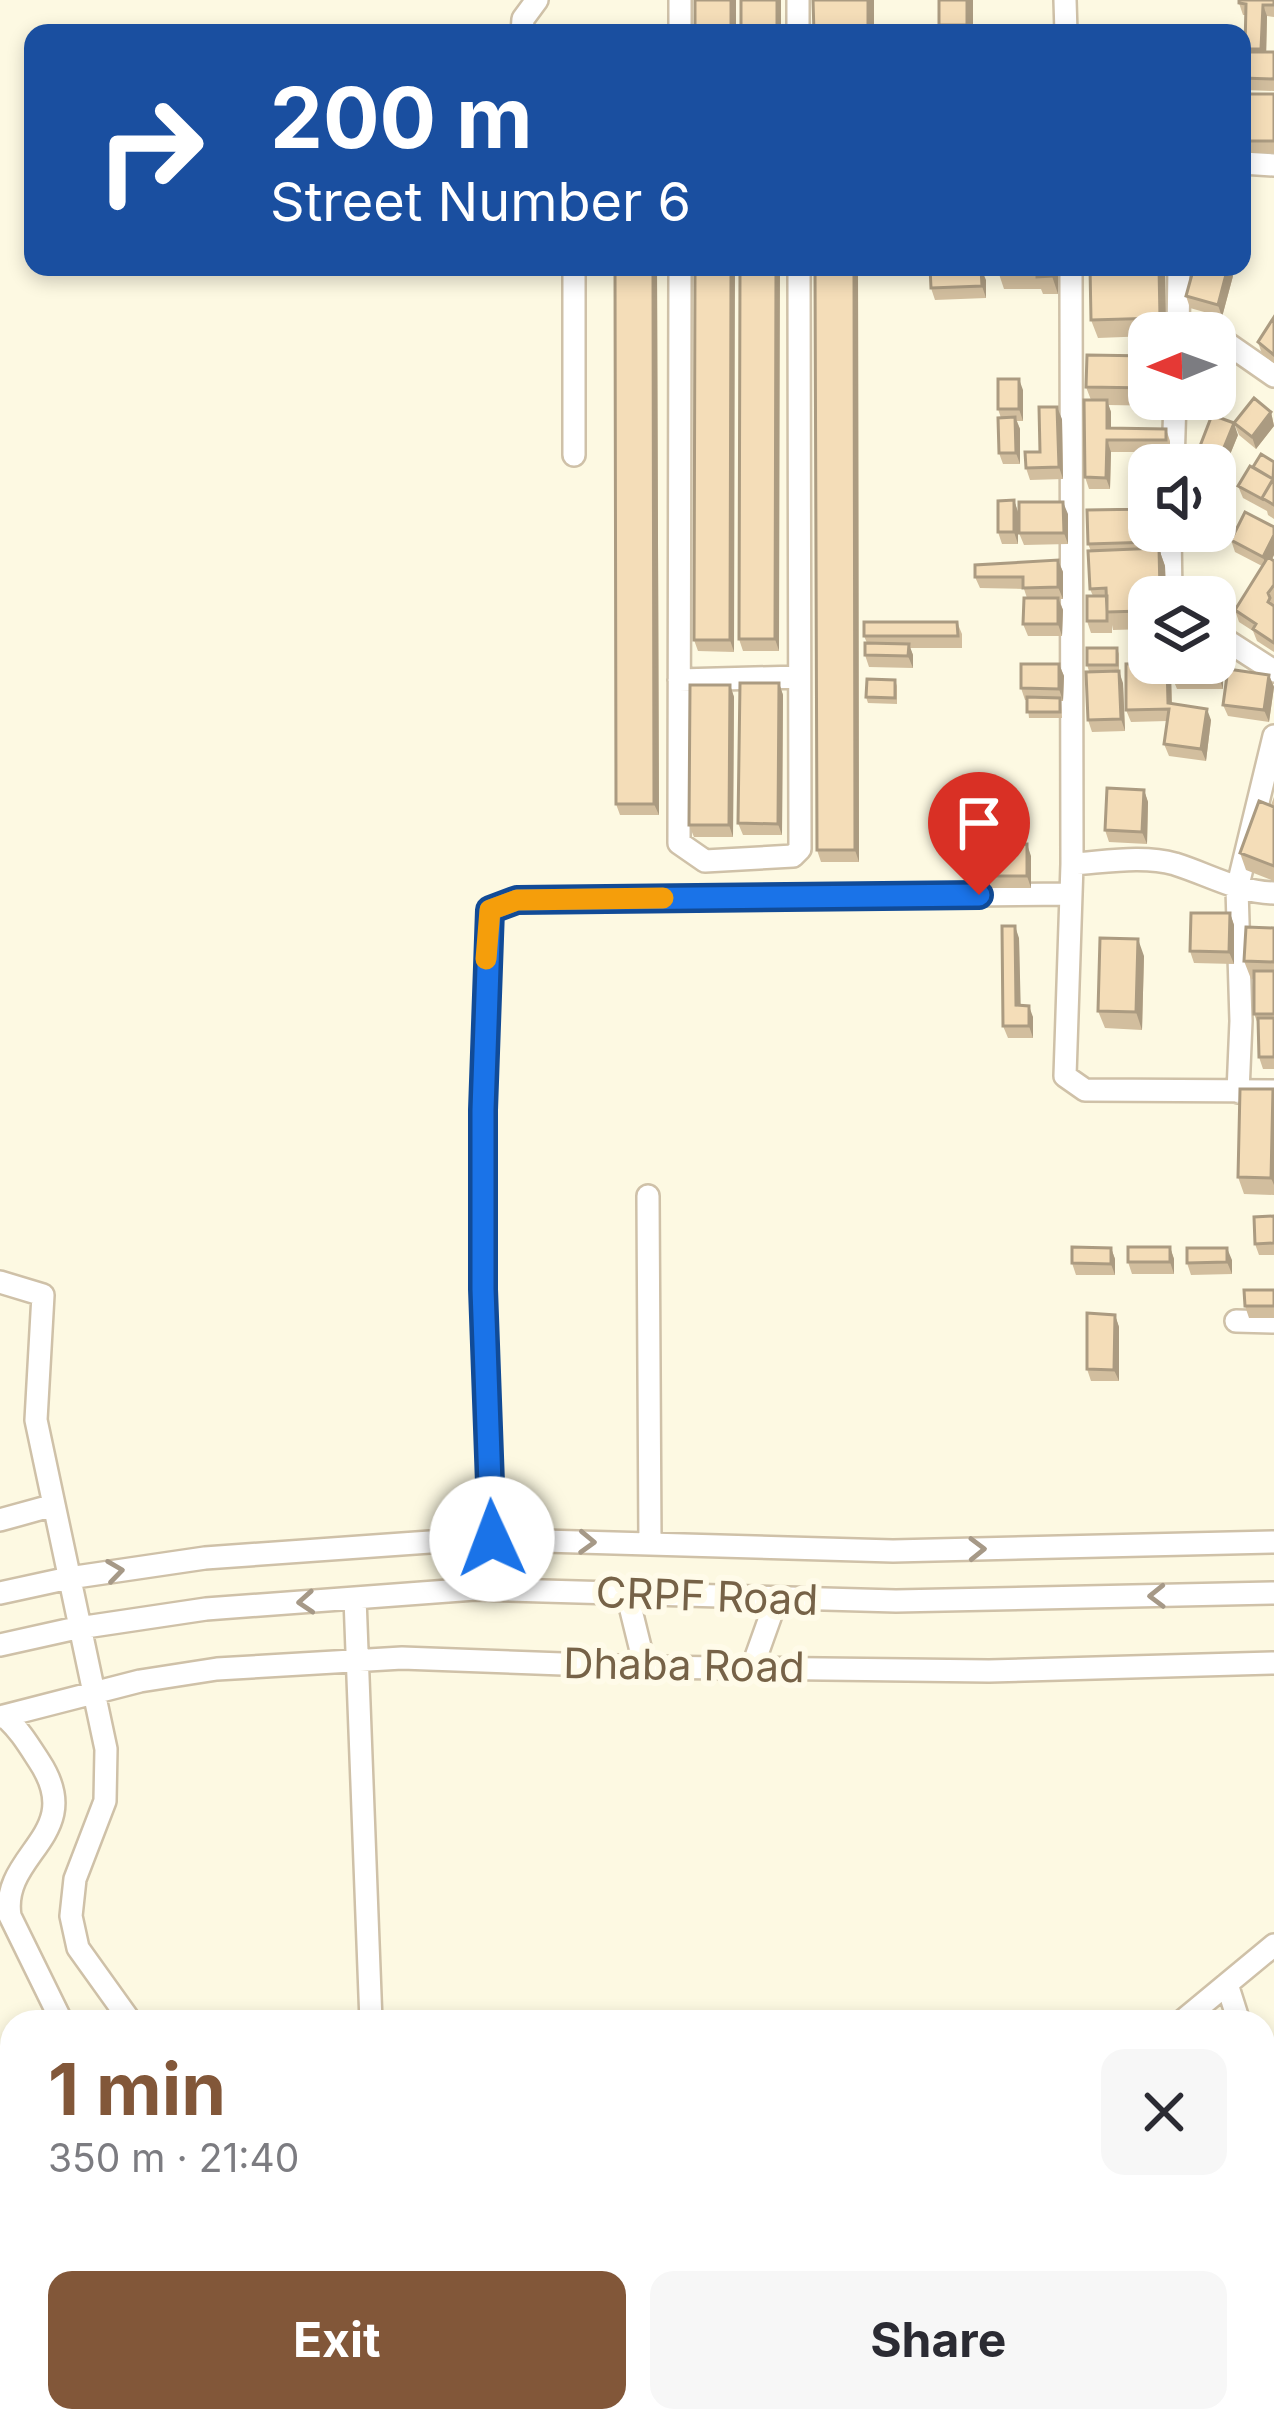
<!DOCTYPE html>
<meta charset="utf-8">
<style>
:root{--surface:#fff;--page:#f7f7f7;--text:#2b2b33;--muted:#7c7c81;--accent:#825739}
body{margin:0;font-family:Inter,sans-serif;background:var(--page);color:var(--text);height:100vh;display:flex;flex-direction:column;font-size:45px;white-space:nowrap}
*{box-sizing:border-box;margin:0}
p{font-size:39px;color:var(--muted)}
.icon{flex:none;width:66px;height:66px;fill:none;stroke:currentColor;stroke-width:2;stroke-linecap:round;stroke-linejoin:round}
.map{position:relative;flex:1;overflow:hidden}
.side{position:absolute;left:0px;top:2010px;width:1275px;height:423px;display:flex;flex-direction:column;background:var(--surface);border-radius:36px 36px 0 0;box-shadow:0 6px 18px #0003}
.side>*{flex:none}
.hud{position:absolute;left:24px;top:24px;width:1227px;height:252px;border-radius:24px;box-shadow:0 6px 18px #0003;background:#1a4fa0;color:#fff;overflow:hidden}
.needle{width:78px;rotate:269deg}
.tools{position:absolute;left:1128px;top:312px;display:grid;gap:24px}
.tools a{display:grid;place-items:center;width:108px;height:108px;border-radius:24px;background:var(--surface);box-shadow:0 6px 18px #0003;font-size:60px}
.pin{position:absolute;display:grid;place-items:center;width:102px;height:102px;color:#fff;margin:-123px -51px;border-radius:50% 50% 50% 0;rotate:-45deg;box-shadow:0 0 12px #0007}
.pin .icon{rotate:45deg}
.me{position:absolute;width:132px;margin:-66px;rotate:358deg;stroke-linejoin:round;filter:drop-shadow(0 0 9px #0008)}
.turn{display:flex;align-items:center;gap:42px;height:252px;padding:0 48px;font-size:54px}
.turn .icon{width:156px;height:156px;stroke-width:2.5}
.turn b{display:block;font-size:84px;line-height:102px}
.round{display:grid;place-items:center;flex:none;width:126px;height:126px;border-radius:24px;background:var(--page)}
.headline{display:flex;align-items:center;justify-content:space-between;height:204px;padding:0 48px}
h1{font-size:72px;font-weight:700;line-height:90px;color:var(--accent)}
.action{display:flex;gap:24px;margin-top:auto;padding:24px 48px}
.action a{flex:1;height:138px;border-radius:24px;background:var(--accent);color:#fff;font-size:48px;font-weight:700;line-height:138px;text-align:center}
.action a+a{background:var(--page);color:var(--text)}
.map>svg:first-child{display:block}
.education{fill:#f5dff9}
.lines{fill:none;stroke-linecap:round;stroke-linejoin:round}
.minor-casing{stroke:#cfc1a8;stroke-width:26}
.minor{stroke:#fff;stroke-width:21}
.wall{fill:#d2be9e}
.shaded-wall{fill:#ab9b81}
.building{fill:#f4ddb8;stroke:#ab9b81;stroke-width:3}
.oneway{stroke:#a69987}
.route-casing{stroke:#114b97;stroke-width:30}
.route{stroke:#1a73e8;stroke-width:21}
.slow{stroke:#f59e0b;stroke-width:21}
.labels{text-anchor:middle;stroke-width:12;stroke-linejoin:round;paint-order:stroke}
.street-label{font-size:42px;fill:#766247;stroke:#fffbe9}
</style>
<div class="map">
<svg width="1274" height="2432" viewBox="0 0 1274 2432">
<rect width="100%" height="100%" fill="#fdf9e2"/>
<path class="education" d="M 773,2421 L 878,2421 L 878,2432 L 761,2432 Z"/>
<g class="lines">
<g class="minor-casing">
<path id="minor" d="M 798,0 L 798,33
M 1065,0 L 1066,33
M 522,33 L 523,19 L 537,0
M 680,33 L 680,0
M 1242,163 L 1274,165
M 574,267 L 574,455
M 680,267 L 679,843 L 705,861 L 793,856 L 800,849 L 799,267
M 1071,267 L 1072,864 L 1065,1076 L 1085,1090 L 1274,1091
M 1178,333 L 1179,267
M 1215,335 L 1274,376
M 1173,465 L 1175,399
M 1170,531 L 1171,597
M 1215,633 L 1274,671
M 679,680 L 799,677
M 1072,864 C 1105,862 1143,855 1175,864 C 1210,875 1237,892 1274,893
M 1238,1092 L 1241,1021 L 1237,889 L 1274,736
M 648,1196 L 650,1544
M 0,1282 L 43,1295 L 36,1420 L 106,1749 L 105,1801 L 75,1879 L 71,1916 L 78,1948 L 131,2022
M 1236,1321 L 1274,1322
M 0,1520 L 54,1505
M 492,1539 L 483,1289 L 483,1110 L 490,910 L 517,900 L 1071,894
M 0,1593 L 69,1578 L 205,1558 L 472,1539 L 893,1551 L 1274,1542
M 627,1594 L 645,1667
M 355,1598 L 371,2022
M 0,1645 L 72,1629 L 206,1609 L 475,1589 L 896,1601 L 1274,1593
M 752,1668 L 777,1598
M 4,1716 C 19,1729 28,1744 39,1761 C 88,1835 0,1853 10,1916 L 62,2022
M 0,1717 L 140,1681 L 217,1669 L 402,1658 L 645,1667 L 989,1671 L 1274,1663
M 1227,1984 L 1239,2022
M 1181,2022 L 1274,1945
M 1263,2086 L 1274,2088
M 0,2136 L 12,2157
M 1263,2152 L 1274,2171
M 12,2189 L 7,2199 L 12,2216
M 64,2421 L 68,2432
M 387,2421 L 391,2432
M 820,2421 L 821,2432
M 711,2432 L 723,2421"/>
</g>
<use href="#minor" class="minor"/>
</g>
<path class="wall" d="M 973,0 L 973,33 L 942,33 L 939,25 Z
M 1274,0 L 1274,17 L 1267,16 L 1266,52 L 1274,52 L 1274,91 L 1245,90 L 1242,81 L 1242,52 L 1246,52 L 1246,15 L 1243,15 L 1239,3 Z
M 1274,94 L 1274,153 L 1246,153 L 1242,142 Z
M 615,267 L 657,267 L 659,815 L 620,815 L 616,804 Z
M 695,267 L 734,652 L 698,651 L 694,640 Z
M 740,267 L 779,651 L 743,651 L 739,639 Z
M 815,267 L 858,267 L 859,862 L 821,862 L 817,850 Z
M 930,267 L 951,267 L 951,269 L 986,280 L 986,298 L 935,300 L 931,288 Z
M 1058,267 L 1058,294 L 1043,294 L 1041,289 L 1004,289 L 998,271 Z
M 1090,267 L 1165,267 L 1166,333 L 1149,333 L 1149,336 L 1098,338 L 1091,320 Z
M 1233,276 L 1222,317 L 1190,308 L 1186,296 Z
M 1274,317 L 1274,363 L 1262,354 L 1258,342 Z
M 1149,356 L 1149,399 L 1169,399 L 1169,406 L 1108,405 L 1111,412 L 1111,429 L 1166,429 L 1170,441 L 1170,452 L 1111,452 L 1110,489 L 1089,489 L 1085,477 L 1091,400 L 1086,387 Z
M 1023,390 L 1023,421 L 1017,421 L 1020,429 L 1020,464 L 1003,464 L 999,453 L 1001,418 L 998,409 Z
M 1210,406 L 1210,419 L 1194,420 L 1192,414 Z
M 1271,412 L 1274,426 L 1256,449 L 1239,435 L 1234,423 Z
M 1062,419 L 1063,479 L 1030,480 L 1026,468 L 1040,452 Z
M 1238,435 L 1220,479 L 1215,477 L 1215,465 L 1197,465 L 1195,459 Z
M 1253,468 L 1274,505 L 1274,519 L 1268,515 L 1267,511 L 1243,498 L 1238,486 Z
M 1014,500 L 1018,512 L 1018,544 L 1002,544 L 998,532 Z
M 1131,509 L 1159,549 L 1165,566 L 1166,597 L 1149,597 L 1148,629 L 1113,630 L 1112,625 L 1112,633 L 1091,633 L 1087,621 L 1093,596 L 1090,589 L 1091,551 L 1088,544 Z
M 1068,514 L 1068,544 L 1024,545 L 1019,533 Z
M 1274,527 L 1274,555 L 1272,560 L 1274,561 L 1274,652 L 1257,641 L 1253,631 L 1239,622 L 1235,610 L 1262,566 L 1235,552 L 1231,540 Z
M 1058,560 L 1063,572 L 1063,599 L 1059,599 L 1063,610 L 1062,636 L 1028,636 L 1023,624 L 1027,598 L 1024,589 L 980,588 L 975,577 Z
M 957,622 L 962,634 L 962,648 L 910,648 L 913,655 L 913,668 L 869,667 L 865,655 L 867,643 L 864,636 Z
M 1223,645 L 1223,689 L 1177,689 L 1170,672 Z
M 1117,648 L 1119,654 L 1119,671 L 1089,671 L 1087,665 Z
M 1167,663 L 1171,675 L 1172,704 L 1211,720 L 1206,761 L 1169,756 L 1164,744 L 1167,721 L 1131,722 L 1126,710 Z
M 1059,664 L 1064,676 L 1063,701 L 1061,701 L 1062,718 L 1029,718 L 1027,700 L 1025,700 L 1021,688 Z
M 1269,675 L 1274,687 L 1269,722 L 1228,716 L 1223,705 Z
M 895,680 L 897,686 L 897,704 L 868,703 L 866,697 Z
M 779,683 L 783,695 L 782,835 L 743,835 L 738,823 Z
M 1123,683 L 1125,731 L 1092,732 L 1088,720 Z
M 730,685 L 734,697 L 733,837 L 694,837 L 689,825 Z
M 1144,790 L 1148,802 L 1147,844 L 1109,842 L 1105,830 Z
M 1274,797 L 1274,881 L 1246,870 L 1240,853 L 1271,805 Z
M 1031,856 L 1031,888 L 976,888 L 971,876 Z
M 1230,913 L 1234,925 L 1234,964 L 1194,963 L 1190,951 Z
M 1274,928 L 1274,1069 L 1263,1069 L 1259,1057 L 1258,1024 L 1254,1014 L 1254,979 L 1251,979 L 1244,961 Z
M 1019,938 L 1020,1005 L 1033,1017 L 1033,1038 L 1008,1038 L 1003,1026 Z
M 1144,956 L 1142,1030 L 1105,1028 L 1098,1011 Z
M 1274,1092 L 1274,1195 L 1244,1194 L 1238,1177 Z
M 1274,1216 L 1274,1255 L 1259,1255 L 1255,1244 Z
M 1170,1247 L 1174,1259 L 1174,1274 L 1132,1274 L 1128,1262 Z
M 1111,1248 L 1115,1259 L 1115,1275 L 1076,1275 L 1072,1263 Z
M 1232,1260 L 1232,1274 L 1191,1275 L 1187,1263 Z
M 1274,1290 L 1274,1318 L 1249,1318 L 1245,1306 Z
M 1115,1315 L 1119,1327 L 1119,1381 L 1091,1381 L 1087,1369 Z"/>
<path class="shaded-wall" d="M 731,0 L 736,0 L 736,33 L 731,33 Z
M 777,0 L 781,0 L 781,33 L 777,33 Z
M 868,0 L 874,0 L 874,33 L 868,33 Z
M 967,0 L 973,0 L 973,33 L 970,33 L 967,25 Z
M 1263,5 L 1267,16 L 1266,61 L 1261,49 Z
M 653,267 L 657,267 L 659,815 L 654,804 Z
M 731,267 L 735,267 L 734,652 L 730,640 Z
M 776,267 L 780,267 L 779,651 L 775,639 Z
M 854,267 L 858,267 L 859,862 L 855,850 Z
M 1052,267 L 1058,267 L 1058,294 L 1052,276 Z
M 1159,267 L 1165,267 L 1166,333 L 1160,318 Z
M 1228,267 L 1230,267 L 1233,276 L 1222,317 L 1218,305 Z
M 981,268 L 986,280 L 986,298 L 982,286 Z
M 1019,379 L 1023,390 L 1023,421 L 1019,409 Z
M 1107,400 L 1111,412 L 1111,440 L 1107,428 Z
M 1057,407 L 1062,419 L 1063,479 L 1059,467 Z
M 1271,412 L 1274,426 L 1256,449 L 1252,437 Z
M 1015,417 L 1020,429 L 1020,464 L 1016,453 Z
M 1234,423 L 1238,435 L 1220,479 L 1216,467 Z
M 1107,440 L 1111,452 L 1110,489 L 1106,478 Z
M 1014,500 L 1018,512 L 1018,544 L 1014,532 Z
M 1063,502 L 1068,514 L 1068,544 L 1064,533 Z
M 1153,531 L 1159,531 L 1159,549 L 1165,566 L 1166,597 L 1163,597 L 1160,591 L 1159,559 L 1153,542 Z
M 1274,535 L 1274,555 L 1267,568 L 1263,557 Z
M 1058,560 L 1063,572 L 1063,599 L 1058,587 Z
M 1141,591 L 1147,609 L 1148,629 L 1142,611 Z
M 1058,598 L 1063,610 L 1062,636 L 1058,624 Z
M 1217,627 L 1223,645 L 1223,689 L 1217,671 Z
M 909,644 L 913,655 L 913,668 L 908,656 Z
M 1167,663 L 1171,675 L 1172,715 L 1168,703 Z
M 1059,664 L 1064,676 L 1063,701 L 1059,689 Z
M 1119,671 L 1123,683 L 1125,731 L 1121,719 Z
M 1269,675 L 1274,687 L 1269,722 L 1264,710 Z
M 779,683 L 783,695 L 782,835 L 778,824 Z
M 730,685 L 734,697 L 733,837 L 729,825 Z
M 1207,709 L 1211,720 L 1206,761 L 1201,749 Z
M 1144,790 L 1148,802 L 1147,844 L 1142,832 Z
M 1027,844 L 1031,856 L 1031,888 L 1027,876 Z
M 1230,913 L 1234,925 L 1234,964 L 1229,952 Z
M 1015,926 L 1019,938 L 1021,1017 L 1016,1005 Z
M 1138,939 L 1144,956 L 1142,1030 L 1136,1012 Z
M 1029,1006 L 1033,1017 L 1033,1038 L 1029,1026 Z
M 1274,1092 L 1274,1185 L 1271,1178 Z
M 1170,1247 L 1174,1259 L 1174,1274 L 1170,1262 Z
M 1111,1248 L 1115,1259 L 1115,1275 L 1111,1264 Z
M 1227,1248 L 1232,1260 L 1232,1274 L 1227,1262 Z
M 1115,1315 L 1119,1327 L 1119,1381 L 1114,1370 Z"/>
<path class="building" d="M 695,0 L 731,0 L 731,33 L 695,33 Z
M 741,0 L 777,0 L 777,33 L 741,33 Z
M 813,0 L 868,0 L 868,33 L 814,33 Z
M 939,0 L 967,0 L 967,25 L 939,25 Z
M 1239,0 L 1274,0 L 1274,5 L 1263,5 L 1261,49 L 1245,49 L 1246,4 L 1239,3 Z
M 1242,52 L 1274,52 L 1274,79 L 1242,78 Z
M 1242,94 L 1274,94 L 1274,141 L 1242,141 Z
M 615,267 L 653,267 L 654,804 L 616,804 Z
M 695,267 L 731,267 L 730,640 L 694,640 Z
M 740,267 L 776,267 L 775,639 L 739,639 Z
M 815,267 L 854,267 L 855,850 L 817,850 Z
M 930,267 L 947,267 L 947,269 L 981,268 L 982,286 L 931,288 Z
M 998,267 L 1052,267 L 1052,276 L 1037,277 L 1037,271 L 998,271 Z
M 1090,267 L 1159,267 L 1160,318 L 1091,320 Z
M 1194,267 L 1228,267 L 1218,305 L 1186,296 Z
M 1274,317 L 1274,355 L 1258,342 Z
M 1087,355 L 1149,356 L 1149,388 L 1086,387 Z
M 998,379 L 1019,379 L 1019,409 L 998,409 Z
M 1254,398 L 1271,412 L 1252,437 L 1234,423 Z
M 1084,400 L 1107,400 L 1107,428 L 1166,429 L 1166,440 L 1107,440 L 1106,478 L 1085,477 Z
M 1191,400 L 1208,400 L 1208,413 L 1192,414 Z
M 1039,407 L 1057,407 L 1059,467 L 1026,468 L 1025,452 L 1040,452 Z
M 1212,415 L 1234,423 L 1216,467 L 1215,465 L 1195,459 Z
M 1015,417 L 1016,453 L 999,453 L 998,418 Z
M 1261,454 L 1274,462 L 1273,479 L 1253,467 Z
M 1250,466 L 1273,479 L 1262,498 L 1264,500 L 1238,486 Z
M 1274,478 L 1274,505 L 1262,498 Z
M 1132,495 L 1149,495 L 1149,509 L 1131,509 Z
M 1014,500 L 1014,532 L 998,532 L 998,501 Z
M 1019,502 L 1063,502 L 1064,533 L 1019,533 Z
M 1149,509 L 1149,531 L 1153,531 L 1153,542 L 1088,544 L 1087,510 Z
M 1245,512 L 1274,527 L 1274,535 L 1263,557 L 1231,540 Z
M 1159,548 L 1160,591 L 1141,591 L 1142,611 L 1107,612 L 1106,588 L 1090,589 L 1088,551 Z
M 1268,557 L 1274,561 L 1274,585 L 1268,593 L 1270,598 L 1268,602 L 1274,606 L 1274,643 L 1253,629 L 1256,624 L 1235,610 Z
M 1058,560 L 1058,587 L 1023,588 L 1023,577 L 975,577 L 975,565 Z
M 1087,596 L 1107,596 L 1107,621 L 1087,621 Z
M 1024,598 L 1058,598 L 1058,624 L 1023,624 Z
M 864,622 L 957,622 L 958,636 L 864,636 Z
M 1215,627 L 1217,627 L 1217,671 L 1170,672 L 1170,663 L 1215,663 Z
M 865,643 L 909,644 L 908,656 L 865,655 Z
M 1087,648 L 1117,648 L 1117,665 L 1087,665 Z
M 1167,663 L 1168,703 L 1207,709 L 1201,749 L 1164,744 L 1169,709 L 1126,710 L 1126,664 Z
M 1021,664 L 1059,664 L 1059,689 L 1021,688 Z
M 1228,669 L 1269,675 L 1264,710 L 1223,705 Z
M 1119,671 L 1121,719 L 1088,720 L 1086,672 Z
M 867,679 L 895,680 L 895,698 L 866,697 Z
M 740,683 L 779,683 L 778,824 L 738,823 Z
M 690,685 L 730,685 L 729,825 L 689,825 Z
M 1027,697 L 1060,698 L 1060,712 L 1027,712 Z
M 1107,788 L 1144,790 L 1142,832 L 1105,830 Z
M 1259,801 L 1274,807 L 1274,866 L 1240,853 Z
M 1027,844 L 1027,876 L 971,876 L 971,845 Z
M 1191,913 L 1230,913 L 1229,952 L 1190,951 Z
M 1002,926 L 1015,926 L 1016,1005 L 1029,1006 L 1029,1026 L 1003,1026 Z
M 1246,927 L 1274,928 L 1274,962 L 1244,961 Z
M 1100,938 L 1138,939 L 1136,1012 L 1098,1011 Z
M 1254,971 L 1274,971 L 1274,1014 L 1254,1014 Z
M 1258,1018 L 1274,1018 L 1274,1057 L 1259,1057 Z
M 1240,1089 L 1273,1089 L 1271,1178 L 1238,1177 Z
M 1274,1216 L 1274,1243 L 1255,1244 L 1254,1217 Z
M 1072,1247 L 1111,1248 L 1111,1264 L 1072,1263 Z
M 1128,1247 L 1170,1247 L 1170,1262 L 1128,1262 Z
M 1187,1248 L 1227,1248 L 1227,1262 L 1187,1263 Z
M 1244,1290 L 1274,1290 L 1274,1306 L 1245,1306 Z
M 1087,1313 L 1115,1315 L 1114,1370 L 1087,1369 Z"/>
<defs><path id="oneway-chevron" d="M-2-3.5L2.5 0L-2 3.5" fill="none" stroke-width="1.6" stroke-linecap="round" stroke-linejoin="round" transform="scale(3)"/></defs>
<g class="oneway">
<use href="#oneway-chevron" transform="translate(587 1542) rotate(2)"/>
<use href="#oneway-chevron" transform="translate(977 1549) rotate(-1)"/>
<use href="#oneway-chevron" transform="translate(115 1571) rotate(-8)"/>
<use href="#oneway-chevron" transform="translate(1157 1596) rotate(179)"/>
<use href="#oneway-chevron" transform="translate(306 1602) rotate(176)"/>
</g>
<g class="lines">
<g class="route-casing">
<path id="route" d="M 492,1539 L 483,1289 L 483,1110 L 490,910 L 517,900 L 979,895"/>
</g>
<use href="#route" class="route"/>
<path class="slow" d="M 486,959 L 490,910 L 517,900 L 663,898"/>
</g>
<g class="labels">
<g class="street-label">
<text transform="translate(707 1596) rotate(2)" y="15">CRPF Road</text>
<text transform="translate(684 1665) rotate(1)" y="15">Dhaba Road</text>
</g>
</g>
</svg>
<div class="tools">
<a><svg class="needle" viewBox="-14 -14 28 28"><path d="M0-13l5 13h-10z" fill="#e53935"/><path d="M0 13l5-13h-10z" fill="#7c7c81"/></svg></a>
<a><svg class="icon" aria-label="sound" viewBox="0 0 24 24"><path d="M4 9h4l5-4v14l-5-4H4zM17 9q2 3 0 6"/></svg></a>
<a><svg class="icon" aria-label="layers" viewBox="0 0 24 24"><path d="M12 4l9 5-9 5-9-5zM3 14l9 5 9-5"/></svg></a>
</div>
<div class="pin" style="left:979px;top:895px;background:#d93025"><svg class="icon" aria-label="arrive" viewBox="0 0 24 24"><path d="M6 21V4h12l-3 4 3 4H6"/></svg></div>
<svg class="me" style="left:492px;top:1539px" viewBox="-20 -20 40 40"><circle r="19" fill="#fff"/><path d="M0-13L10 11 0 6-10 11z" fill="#1a73e8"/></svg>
<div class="hud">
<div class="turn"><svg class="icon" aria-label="right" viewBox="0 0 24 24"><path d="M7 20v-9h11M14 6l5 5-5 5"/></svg><div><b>200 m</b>Street Number 6</div></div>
</div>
<section class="side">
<div class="headline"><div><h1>1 min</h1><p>350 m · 21:40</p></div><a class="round"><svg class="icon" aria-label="close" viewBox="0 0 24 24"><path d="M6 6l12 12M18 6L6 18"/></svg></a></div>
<div class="action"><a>Exit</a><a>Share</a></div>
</section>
</div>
